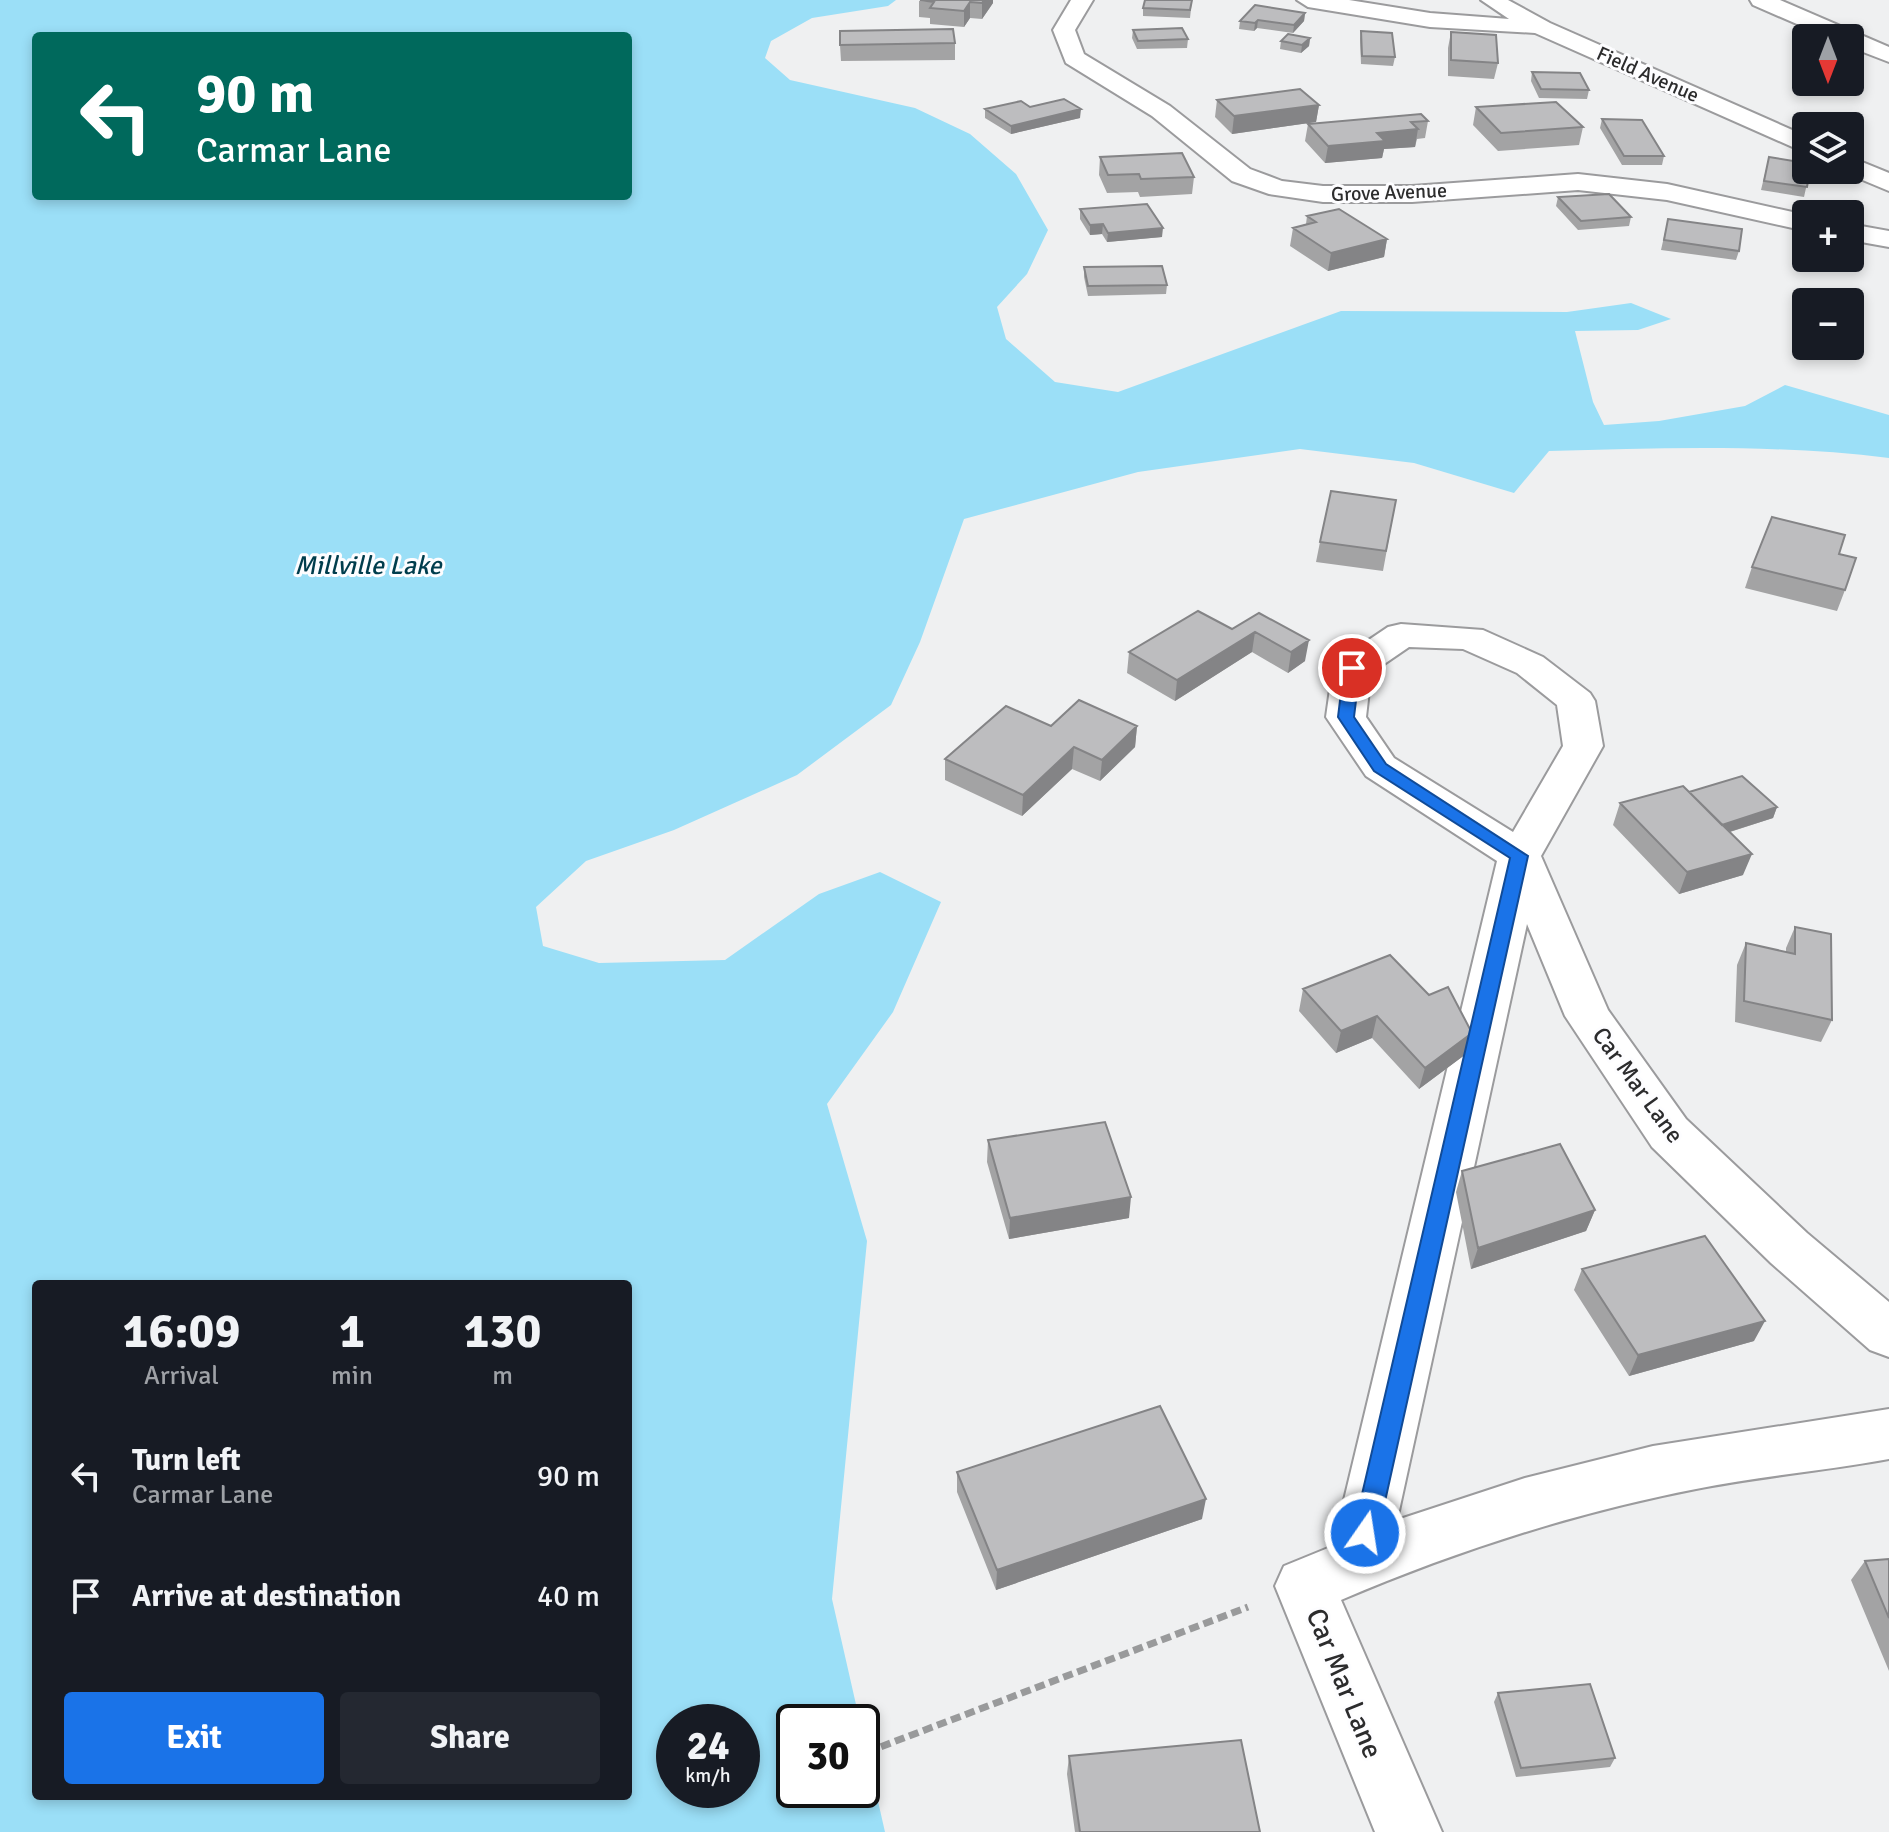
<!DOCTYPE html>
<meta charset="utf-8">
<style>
:root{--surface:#171b24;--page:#242831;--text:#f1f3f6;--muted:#9ea1a6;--accent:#1a73e8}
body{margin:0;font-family:Signika,sans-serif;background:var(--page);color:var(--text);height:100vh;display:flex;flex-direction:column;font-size:30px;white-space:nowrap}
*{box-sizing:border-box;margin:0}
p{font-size:26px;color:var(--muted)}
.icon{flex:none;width:44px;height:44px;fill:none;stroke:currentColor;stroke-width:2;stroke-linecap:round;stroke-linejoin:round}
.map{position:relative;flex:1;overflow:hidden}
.sheet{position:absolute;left:32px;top:1280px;width:600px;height:520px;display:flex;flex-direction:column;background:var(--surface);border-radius:8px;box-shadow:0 4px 12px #0003}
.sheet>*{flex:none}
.banner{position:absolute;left:32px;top:32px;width:600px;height:168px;border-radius:8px;box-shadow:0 4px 12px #0003;background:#00695c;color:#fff;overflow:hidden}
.needle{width:52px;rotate:180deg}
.fabs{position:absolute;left:1792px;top:24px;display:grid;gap:16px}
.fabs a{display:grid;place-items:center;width:72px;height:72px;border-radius:8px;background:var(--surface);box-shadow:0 4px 12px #0003;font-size:40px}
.speed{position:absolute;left:656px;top:1704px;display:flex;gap:16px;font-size:40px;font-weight:700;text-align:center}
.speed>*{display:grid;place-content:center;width:104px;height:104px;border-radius:50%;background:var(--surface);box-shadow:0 4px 12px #0003;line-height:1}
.speed small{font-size:20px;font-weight:400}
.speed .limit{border:4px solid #111;border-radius:12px;background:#fff;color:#111}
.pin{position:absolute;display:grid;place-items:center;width:68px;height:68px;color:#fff;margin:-34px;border:4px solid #fff;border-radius:50%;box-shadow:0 2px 8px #0007}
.me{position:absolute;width:88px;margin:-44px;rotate:13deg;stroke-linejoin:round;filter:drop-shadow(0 0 6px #0008)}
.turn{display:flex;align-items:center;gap:28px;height:168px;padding:0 32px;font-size:36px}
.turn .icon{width:104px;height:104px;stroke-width:2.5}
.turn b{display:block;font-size:56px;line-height:68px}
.eta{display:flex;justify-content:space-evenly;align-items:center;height:136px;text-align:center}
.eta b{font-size:48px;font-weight:700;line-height:56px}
.primary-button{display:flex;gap:16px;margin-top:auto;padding:16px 32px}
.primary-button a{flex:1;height:92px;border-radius:8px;background:var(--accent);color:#fff;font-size:32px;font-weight:700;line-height:92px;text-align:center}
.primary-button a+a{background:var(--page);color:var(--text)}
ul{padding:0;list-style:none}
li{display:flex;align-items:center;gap:24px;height:120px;padding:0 32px}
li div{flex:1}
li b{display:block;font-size:30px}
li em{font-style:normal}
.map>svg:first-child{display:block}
.water{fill:#9bdff7;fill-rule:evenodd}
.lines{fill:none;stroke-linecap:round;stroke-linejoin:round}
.minor-casing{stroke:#9b9b9d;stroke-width:4}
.path{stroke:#999a9b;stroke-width:7;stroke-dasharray:10 5;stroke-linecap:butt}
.minor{fill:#fff;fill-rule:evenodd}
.wall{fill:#a3a3a4}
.shaded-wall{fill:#848486}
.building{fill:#bdbdbf;stroke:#848486;stroke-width:2}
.route{fill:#1a73e8;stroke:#114b97;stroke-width:2}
.labels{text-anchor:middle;stroke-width:6;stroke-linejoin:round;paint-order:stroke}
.far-street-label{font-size:20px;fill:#2c2c2d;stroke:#fdfdff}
.street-label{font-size:24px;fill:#2c2c2d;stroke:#fdfdff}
.water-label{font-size:26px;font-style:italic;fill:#003d4d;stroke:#fdfdff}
.near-street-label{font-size:28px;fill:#2c2c2d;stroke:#fdfdff}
</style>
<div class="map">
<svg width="1889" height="1832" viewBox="0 0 1889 1832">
<rect width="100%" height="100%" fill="#eff0f1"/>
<path class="water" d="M 0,0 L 896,0 L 888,6 L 812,18 L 771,41 L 765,58 L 790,80 L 915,108 L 970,134 L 1016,174 L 1048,230 L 1027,274 L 997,307 L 1006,339 L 1055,382 L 1118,392 L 1341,311 L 1567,312 L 1631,303 L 1671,319 L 1638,330 L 1575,331 L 1593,402 L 1604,425 L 1659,421 L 1745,406 L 1785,385 L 1889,415 L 1889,458 C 1776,444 1663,448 1549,451 L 1514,493 L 1414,463 L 1300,449 L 1138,472 L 964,519 L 920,642 L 891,705 L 797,775 L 674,830 L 586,861 L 536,907 L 543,946 L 599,963 L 725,960 L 819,894 L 880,872 L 941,902 L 893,1012 L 827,1104 L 867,1241 L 832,1599 L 860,1722 L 794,1722 L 794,1790 L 862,1790 L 862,1731 L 885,1832 L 0,1832 ZM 36,36 L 628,36 L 628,196 L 36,196 ZM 36,1284 L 628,1284 L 628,1796 L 36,1796 ZM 742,1722 L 742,1790 L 674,1790 L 674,1722 Z"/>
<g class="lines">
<g class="minor-casing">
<path id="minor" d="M 1071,0 L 1093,0 L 1075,30 L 1084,54 L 1170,106 L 1250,169 L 1282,181 L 1323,186 L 1412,186 L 1578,174 L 1667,184 L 1806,215 L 1806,231 L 1667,200 L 1578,190 L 1412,202 L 1323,202 L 1269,194 L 1232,181 L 1152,116 L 1066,63 L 1053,30 Z
M 1297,0 L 1349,0 L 1430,13 L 1509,19 L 1481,0 L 1508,0 L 1550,23 L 1806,136 L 1806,153 L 1535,33 L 1430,27 L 1308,7 Z
M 1750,0 L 1780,0 L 1889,47 L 1889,62 L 1850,47 L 1850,38 L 1829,38 L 1753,5 Z
M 1850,157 L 1889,173 L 1889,191 L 1841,171 L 1850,170 Z
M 1850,224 L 1889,231 L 1889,247 L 1850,240 Z
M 1401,624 L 1483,630 L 1543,657 L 1590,693 L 1595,701 L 1603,746 L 1541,856 L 1608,1010 L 1686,1119 L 1807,1233 L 1889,1302 L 1889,1357 L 1870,1350 L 1771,1263 L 1652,1147 L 1565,1016 L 1527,924 L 1397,1520 L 1525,1478 L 1653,1446 L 1889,1409 L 1889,1459 C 1825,1471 1760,1476 1696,1489 C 1573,1513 1456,1551 1341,1600 L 1442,1832 L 1375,1832 L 1275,1586 L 1284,1566 L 1333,1546 L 1497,861 L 1366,776 L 1326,717 L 1333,668 L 1339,660 L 1388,627 ZM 1409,647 L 1463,649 L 1517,673 L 1557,705 L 1563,746 L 1513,832 L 1394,758 L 1366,717 L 1371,673 Z"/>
</g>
<path class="path" d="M 867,1752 L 1248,1607"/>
<use href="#minor" class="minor"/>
</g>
<path class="wall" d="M 1192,0 L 1190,18 L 1143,16 L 1143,8 Z
M 919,1 L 993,3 L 982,19 L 970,18 L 964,27 L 930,24 L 930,18 L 919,17 Z
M 1305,13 L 1304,21 L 1293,33 L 1257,28 L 1254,31 L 1239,29 L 1240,21 Z
M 1133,30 L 1188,39 L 1187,48 L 1137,49 L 1132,38 Z
M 1361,31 L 1395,57 L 1393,66 L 1361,64 L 1360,39 Z
M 1451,32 L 1498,63 L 1494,79 L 1448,76 L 1448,48 Z
M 1310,38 L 1309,46 L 1301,53 L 1280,49 L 1281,41 Z
M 955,43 L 955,60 L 841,61 L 840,45 Z
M 1532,72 L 1589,90 L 1587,99 L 1539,98 L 1531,81 Z
M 1217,100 L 1319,105 L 1316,122 L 1232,134 L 1215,117 Z
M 1030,107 L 1080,118 L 1011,134 L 985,118 L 985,109 Z
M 1476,107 L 1583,127 L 1579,145 L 1498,151 L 1473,125 Z
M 1602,119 L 1664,156 L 1662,165 L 1622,165 L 1600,128 Z
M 1428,121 L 1425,138 L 1417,139 L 1415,147 L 1384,149 L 1382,158 L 1325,163 L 1305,141 L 1308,124 Z
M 1100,157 L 1194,177 L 1192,194 L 1140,197 L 1138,192 L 1107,193 L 1099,175 Z
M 1769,157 L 1837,174 L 1834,183 L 1808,179 L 1804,197 L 1761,190 Z
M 1558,197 L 1631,217 L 1629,226 L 1578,230 L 1556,206 Z
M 1080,209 L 1162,237 L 1107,242 L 1102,234 L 1090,235 L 1080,219 Z
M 1307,216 L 1387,239 L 1384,257 L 1328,271 L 1290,246 L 1293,228 L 1306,224 Z
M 1668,219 L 1739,251 L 1736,260 L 1661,250 Z
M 1084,267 L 1167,285 L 1166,294 L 1088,296 L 1084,277 Z
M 1396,500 L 1383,571 L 1316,562 L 1320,542 Z
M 1839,554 L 1845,590 L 1837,611 L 1745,588 L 1752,567 Z
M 1259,613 L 1305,661 L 1288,673 L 1252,652 L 1175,701 L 1127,673 L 1129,652 L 1232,629 Z
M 1051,726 L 1137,726 L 1135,747 L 1100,781 L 1072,769 L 1022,816 L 945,780 L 945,759 Z
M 1689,792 L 1777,807 L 1773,818 L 1730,832 L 1743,875 L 1679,894 L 1613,825 L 1620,803 Z
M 1795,927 L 1832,1020 L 1821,1042 L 1735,1022 L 1737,965 L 1746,943 L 1786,952 L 1786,948 Z
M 1303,989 L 1429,995 L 1472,1033 L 1466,1054 L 1419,1089 L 1372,1038 L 1336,1053 L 1299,1011 Z
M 988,1140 L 1129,1218 L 1009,1239 L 987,1162 Z
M 1462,1171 L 1595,1210 L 1586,1231 L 1471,1269 L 1456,1192 Z
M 1582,1269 L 1754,1341 L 1629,1376 L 1574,1290 Z
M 957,1472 L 1202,1519 L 996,1590 L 957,1492 Z
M 1889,1559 L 1889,1671 L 1851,1580 L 1865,1561 Z
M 1498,1693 L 1615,1758 L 1610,1767 L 1516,1777 L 1494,1702 Z
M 1069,1756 L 1260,1832 L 1075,1832 L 1067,1774 Z"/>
<path class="shaded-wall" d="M 984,0 L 993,0 L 993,3 L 982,19 L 982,3 Z
M 970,2 L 970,18 L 964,27 L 964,11 Z
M 1305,13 L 1304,21 L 1293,33 L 1294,25 Z
M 1258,20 L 1257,28 L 1254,31 L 1255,23 Z
M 1310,38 L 1309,46 L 1301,53 L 1302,45 Z
M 1319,105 L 1316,122 L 1232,134 L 1234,116 Z
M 1081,109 L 1080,118 L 1011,134 L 1011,126 Z
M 1418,129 L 1415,147 L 1384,149 L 1382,158 L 1325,163 L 1328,146 L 1377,133 Z
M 1103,224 L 1102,234 L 1090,235 L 1090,225 Z
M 1163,228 L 1162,237 L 1107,242 L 1108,233 Z
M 1387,239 L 1384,257 L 1328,271 L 1331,253 Z
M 1255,632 L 1252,652 L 1175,701 L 1177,680 Z
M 1309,640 L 1305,661 L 1288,673 L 1291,652 Z
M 1137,726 L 1135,747 L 1100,781 L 1102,760 Z
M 1074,747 L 1072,769 L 1022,816 L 1023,795 Z
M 1777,807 L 1773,818 L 1710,838 L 1714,827 Z
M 1752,854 L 1743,875 L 1679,894 L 1687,872 Z
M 1377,1016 L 1372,1038 L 1336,1053 L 1341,1031 Z
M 1472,1033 L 1466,1054 L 1419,1089 L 1425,1068 Z
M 1131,1197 L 1129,1218 L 1009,1239 L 1010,1218 Z
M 1595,1210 L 1586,1231 L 1471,1269 L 1478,1248 Z
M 1765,1321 L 1754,1341 L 1629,1376 L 1638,1355 Z
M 1206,1499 L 1202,1519 L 996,1590 L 997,1570 Z"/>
<path class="building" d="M 920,0 L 984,0 L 982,3 L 970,2 L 964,11 L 930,8 L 934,2 Z
M 1145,0 L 1192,0 L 1190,10 L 1143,8 Z
M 1255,5 L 1305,13 L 1294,25 L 1258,20 L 1255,23 L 1240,21 Z
M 1182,28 L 1188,39 L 1138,41 L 1133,30 Z
M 953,29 L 955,43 L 840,45 L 840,31 Z
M 1361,31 L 1392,33 L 1395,57 L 1362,56 Z
M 1451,32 L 1496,35 L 1498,63 L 1451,60 Z
M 1288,34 L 1310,38 L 1302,45 L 1281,41 Z
M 1532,72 L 1580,73 L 1589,90 L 1541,89 Z
M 1300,89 L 1319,105 L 1234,116 L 1217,100 Z
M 1064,99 L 1081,109 L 1011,126 L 985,109 L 1021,101 L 1030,107 Z
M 1556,102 L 1583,127 L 1501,133 L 1476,107 Z
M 1421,114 L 1428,121 L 1411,122 L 1418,129 L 1377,133 L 1385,141 L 1328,146 L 1308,124 Z
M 1602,119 L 1642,120 L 1664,156 L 1624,156 Z
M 1182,153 L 1194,177 L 1141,179 L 1139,174 L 1108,175 L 1100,157 Z
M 1769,157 L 1806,163 L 1806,170 L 1810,170 L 1807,187 L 1764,181 Z
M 1810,170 L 1838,170 L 1837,174 Z
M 1609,194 L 1631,217 L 1581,221 L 1558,197 Z
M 1147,204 L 1163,228 L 1108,233 L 1103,224 L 1090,225 L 1080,209 Z
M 1339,209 L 1387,239 L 1331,253 L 1293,228 L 1316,222 L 1307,216 Z
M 1668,219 L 1742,229 L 1739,251 L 1664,240 Z
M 1162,266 L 1167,285 L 1088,286 L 1084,267 Z
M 1331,491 L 1396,500 L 1386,551 L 1320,542 Z
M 1772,517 L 1845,535 L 1839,554 L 1856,558 L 1845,590 L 1752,567 Z
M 1198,611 L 1232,629 L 1259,613 L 1309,640 L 1291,652 L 1255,632 L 1177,680 L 1129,652 Z
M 1079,700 L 1137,726 L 1102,760 L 1074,747 L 1023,795 L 945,759 L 1006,706 L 1051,726 Z
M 1742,776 L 1777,807 L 1722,825 L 1689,792 Z
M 1683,786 L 1752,854 L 1687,872 L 1620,803 Z
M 1795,927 L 1831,934 L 1832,1020 L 1744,1001 L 1746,943 L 1795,954 Z
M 1390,955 L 1429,995 L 1448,987 L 1472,1033 L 1425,1068 L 1377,1016 L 1341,1031 L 1303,989 Z
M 1105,1122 L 1131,1197 L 1010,1218 L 988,1140 Z
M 1560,1144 L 1595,1210 L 1478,1248 L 1462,1171 Z
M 1705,1236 L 1765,1321 L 1638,1355 L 1582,1269 Z
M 1160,1406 L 1206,1499 L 997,1570 L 957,1472 Z
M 1889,1559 L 1889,1618 L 1865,1561 Z
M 1590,1684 L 1615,1758 L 1521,1768 L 1498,1693 Z
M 1241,1740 L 1260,1832 L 1080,1832 L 1069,1756 Z"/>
<path class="route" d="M 1352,663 L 1360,668 L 1354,717 L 1386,764 L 1528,856 L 1378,1533 L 1374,1541 L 1365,1545 L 1357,1541 L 1353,1533 L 1510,858 L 1374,771 L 1338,717 L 1344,668 Z"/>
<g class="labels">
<g class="far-street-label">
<text transform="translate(1648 74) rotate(24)" y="7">Field Avenue</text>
<text transform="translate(1389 192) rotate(-2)" y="7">Grove Avenue</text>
</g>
<g class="street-label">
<text transform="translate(1638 1085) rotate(54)" y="8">Car Mar Lane</text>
</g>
<g class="water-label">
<text x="368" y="574">Millville Lake</text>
</g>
<g class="near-street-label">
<text transform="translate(1345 1683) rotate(68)" y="10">Car Mar Lane</text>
</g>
</g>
</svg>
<div class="fabs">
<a><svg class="needle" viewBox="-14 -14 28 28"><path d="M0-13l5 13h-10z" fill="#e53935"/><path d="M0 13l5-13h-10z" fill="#9ea1a6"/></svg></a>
<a><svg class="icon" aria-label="layers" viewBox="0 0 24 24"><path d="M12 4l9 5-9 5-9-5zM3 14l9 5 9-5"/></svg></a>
<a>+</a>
<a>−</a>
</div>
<div class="speed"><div>24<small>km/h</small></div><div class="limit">30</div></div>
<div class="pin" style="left:1352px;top:668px;background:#d93025"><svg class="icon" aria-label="arrive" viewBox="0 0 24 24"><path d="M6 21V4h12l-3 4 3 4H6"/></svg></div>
<svg class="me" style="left:1365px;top:1533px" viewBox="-20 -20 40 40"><circle r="17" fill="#1a73e8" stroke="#fff" stroke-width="3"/><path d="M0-11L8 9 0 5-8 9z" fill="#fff"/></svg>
<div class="banner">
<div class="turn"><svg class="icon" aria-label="left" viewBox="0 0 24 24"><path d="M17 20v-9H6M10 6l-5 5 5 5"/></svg><div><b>90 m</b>Carmar Lane</div></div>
</div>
<section class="sheet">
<div class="eta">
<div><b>16:09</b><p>Arrival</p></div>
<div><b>1</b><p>min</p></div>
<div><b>130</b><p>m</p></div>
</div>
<ul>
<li><svg class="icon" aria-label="left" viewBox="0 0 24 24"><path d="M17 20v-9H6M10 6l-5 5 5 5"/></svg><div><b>Turn left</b><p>Carmar Lane</p></div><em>90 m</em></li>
<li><svg class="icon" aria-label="arrive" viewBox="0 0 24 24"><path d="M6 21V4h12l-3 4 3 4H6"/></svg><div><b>Arrive at destination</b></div><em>40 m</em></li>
</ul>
<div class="primary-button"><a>Exit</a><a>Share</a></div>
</section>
</div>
